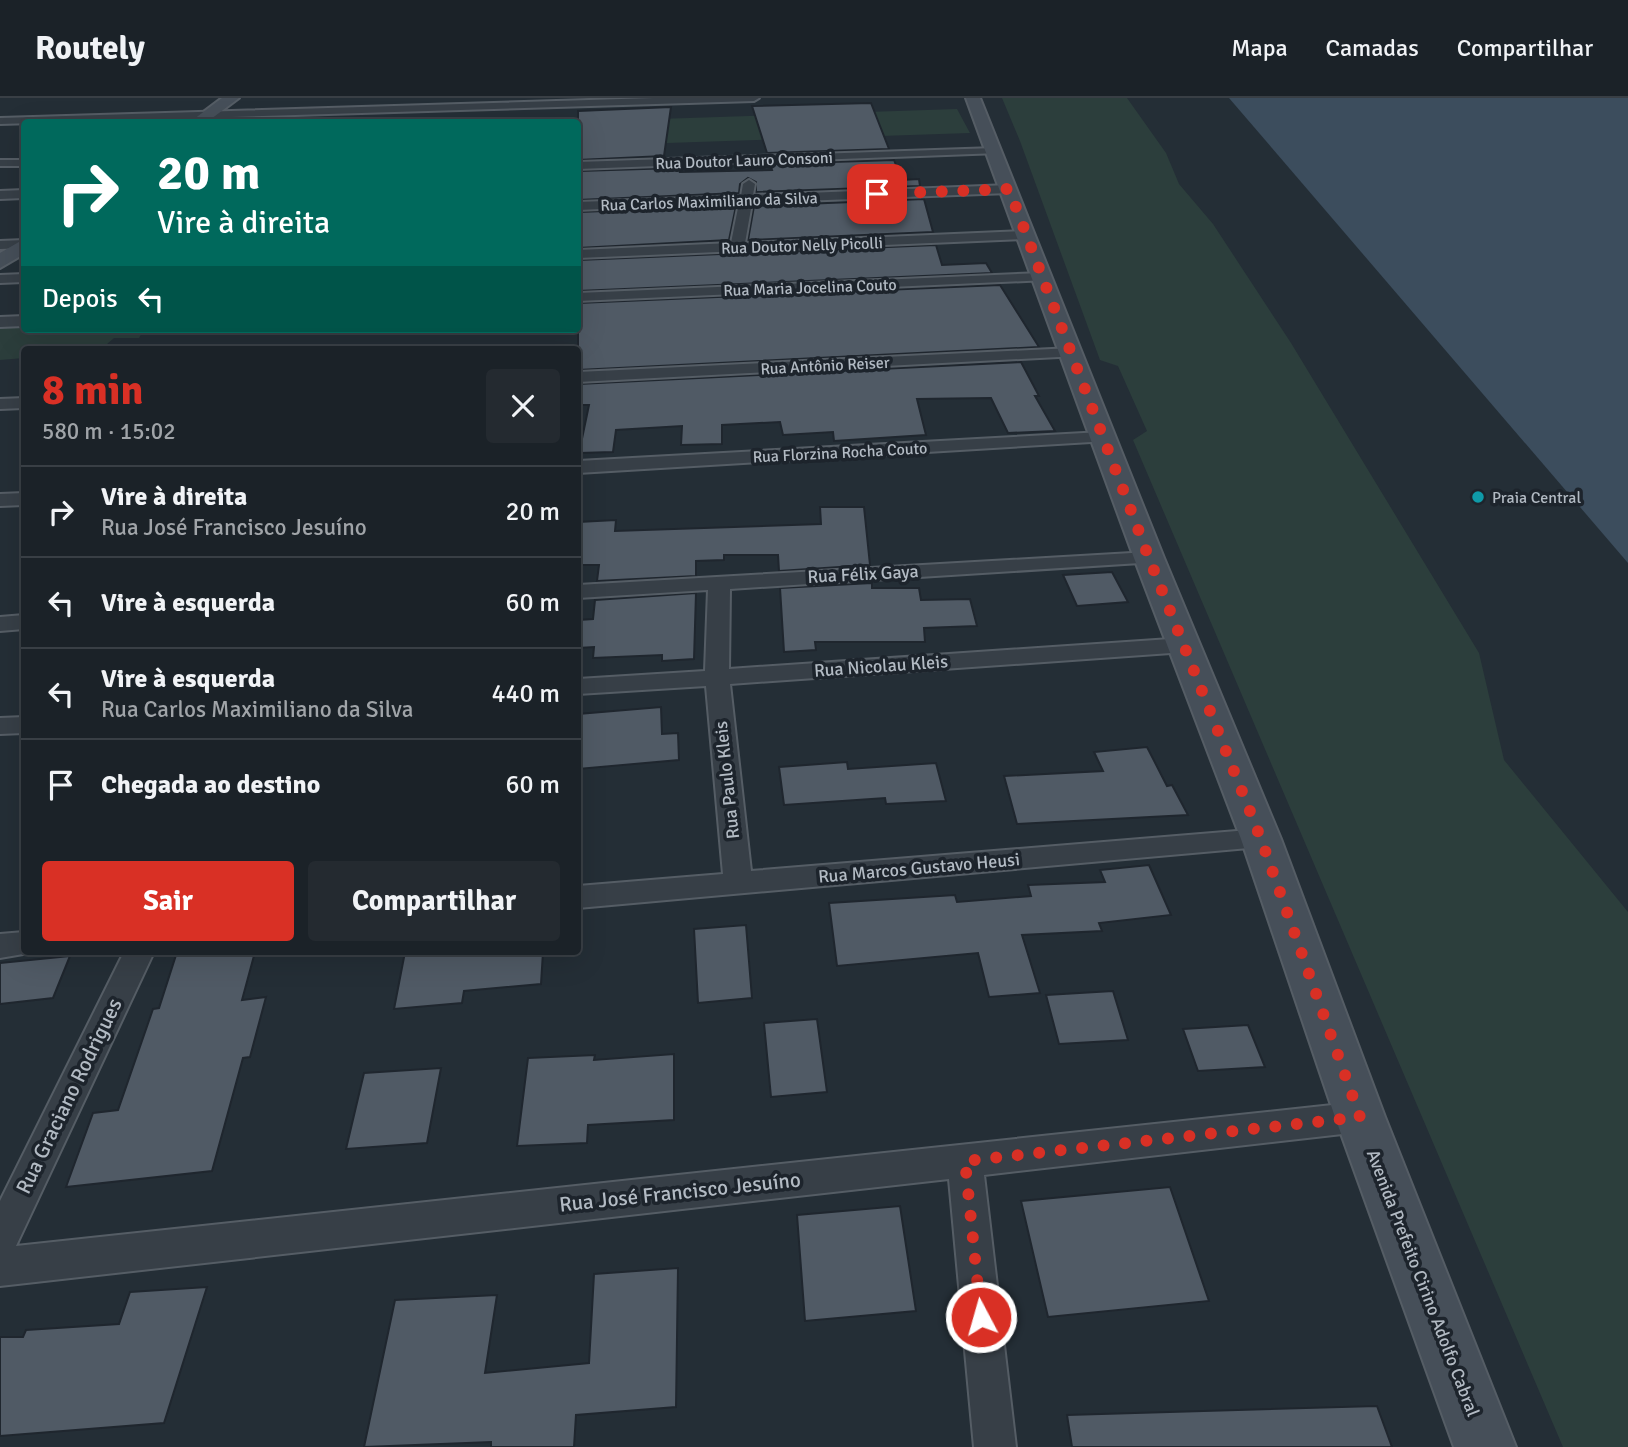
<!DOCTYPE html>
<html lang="pt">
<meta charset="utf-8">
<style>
:root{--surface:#1b2228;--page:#242a30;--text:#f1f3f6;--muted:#a0a4a8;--line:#393f45;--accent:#d93025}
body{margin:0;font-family:Signika,sans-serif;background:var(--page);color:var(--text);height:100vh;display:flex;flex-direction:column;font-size:26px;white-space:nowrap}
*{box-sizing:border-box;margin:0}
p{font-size:23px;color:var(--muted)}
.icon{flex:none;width:38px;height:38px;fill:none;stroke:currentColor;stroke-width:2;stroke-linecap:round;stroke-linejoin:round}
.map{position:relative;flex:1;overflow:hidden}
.details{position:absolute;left:21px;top:248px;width:560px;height:609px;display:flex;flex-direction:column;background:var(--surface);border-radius:7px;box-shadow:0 7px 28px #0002,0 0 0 2px var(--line)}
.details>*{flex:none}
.hud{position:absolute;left:21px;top:21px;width:560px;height:214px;border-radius:7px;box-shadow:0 7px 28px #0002,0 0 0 2px var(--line);background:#00695c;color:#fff;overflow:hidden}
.pin{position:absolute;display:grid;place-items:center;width:60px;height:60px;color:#fff;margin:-30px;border-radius:14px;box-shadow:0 4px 10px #0006}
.me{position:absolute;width:77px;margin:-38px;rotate:354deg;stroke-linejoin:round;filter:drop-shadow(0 0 5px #0008)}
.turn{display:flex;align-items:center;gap:24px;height:147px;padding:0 21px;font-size:32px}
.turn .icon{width:91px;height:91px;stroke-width:2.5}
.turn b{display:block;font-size:49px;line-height:60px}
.then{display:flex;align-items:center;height:66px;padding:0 21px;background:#0003;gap:14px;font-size:26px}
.round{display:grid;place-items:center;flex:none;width:74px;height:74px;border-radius:7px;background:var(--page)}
.summary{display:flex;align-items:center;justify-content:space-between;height:119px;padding:0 21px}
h1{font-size:42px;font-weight:700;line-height:52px;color:var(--accent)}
.cta{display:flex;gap:14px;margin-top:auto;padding:14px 21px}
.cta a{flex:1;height:80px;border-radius:7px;background:var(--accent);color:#fff;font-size:28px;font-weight:700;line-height:80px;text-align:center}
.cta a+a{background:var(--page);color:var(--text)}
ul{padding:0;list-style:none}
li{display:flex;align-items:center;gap:21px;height:91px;padding:0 21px;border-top:2px solid var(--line)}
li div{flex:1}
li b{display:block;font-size:26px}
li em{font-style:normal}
header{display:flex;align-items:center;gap:42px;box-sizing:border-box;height:98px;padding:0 35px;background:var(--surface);border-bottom:2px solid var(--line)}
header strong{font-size:33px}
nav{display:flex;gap:38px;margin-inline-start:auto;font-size:24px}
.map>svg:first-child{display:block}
.green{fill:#2c3e3c}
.water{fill:#3c4d5d}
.building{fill:#505a65;stroke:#1f262e;stroke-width:2}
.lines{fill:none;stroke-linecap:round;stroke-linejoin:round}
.street-casing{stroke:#555d65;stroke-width:4}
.secondary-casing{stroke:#555d65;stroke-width:4}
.street{fill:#373f47;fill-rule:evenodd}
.secondary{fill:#464f59;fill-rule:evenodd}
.route{stroke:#d93025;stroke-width:12;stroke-dasharray:0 21.6}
.culture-dot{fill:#0f9aa8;stroke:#1d242c;stroke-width:2.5}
.labels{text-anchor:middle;stroke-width:7;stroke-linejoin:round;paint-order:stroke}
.far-street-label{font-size:16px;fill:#b2bac3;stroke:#1d242c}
.far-poi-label{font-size:16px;fill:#b2bac3;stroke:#1d242c;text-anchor:start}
.street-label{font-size:18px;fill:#b2bac3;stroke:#1d242c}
.near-street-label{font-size:21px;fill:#b2bac3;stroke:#1d242c}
</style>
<header>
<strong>Routely</strong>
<nav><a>Mapa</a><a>Camadas</a><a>Compartilhar</a></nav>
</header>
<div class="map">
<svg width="1628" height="1349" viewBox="0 0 1628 1349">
<rect width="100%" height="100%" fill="#242e36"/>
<path class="green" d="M 1002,0 L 1127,0 L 1166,55 L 1179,86 L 1213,126 L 1291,245 L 1479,555 L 1504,662 L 1628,814 L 1628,1349 L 1563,1349 L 1133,342 L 1147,333 L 1118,268 L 1100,262 L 1020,43 Z
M 957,11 L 970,35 L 578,48 L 578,24 L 568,24 Z
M 24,225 L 24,231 L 144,231 L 139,240 L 114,240 L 100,252 L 24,252 L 24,260 L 0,262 L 0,226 Z"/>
<path class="water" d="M 1229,0 L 1628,0 L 1628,465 Z"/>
<path class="building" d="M 871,5 L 889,51 L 767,55 L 752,8 Z
M 671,9 L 664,58 L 578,62 L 578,13 Z
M 894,62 L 902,82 L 919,81 L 920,88 L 756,94 L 756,84 L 748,80 L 740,86 L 739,95 L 578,102 L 578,73 L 676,70 L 681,70 L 680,74 L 772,72 L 770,66 Z
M 924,101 L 933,134 L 748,142 L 754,108 Z
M 736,108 L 729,142 L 578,150 L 578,114 Z
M 936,147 L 942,167 L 986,165 L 992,175 L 578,193 L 578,162 Z
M 1000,187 L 1039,249 L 578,272 L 578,205 Z
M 1021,264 L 1039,298 L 1035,298 L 1055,333 L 1008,335 L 991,300 L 917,301 L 926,337 L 834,343 L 833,334 L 783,337 L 780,324 L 722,327 L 722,346 L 681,347 L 682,328 L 616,332 L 613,354 L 579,355 L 589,307 L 578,307 L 578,286 Z
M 820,409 L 864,409 L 870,467 L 779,473 L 778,457 L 724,457 L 724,462 L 696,463 L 696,478 L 597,483 L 599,467 L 578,467 L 578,424 L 616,422 L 615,433 L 821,426 Z
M 1112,474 L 1128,504 L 1077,508 L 1063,477 Z
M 872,485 L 872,490 L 919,490 L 921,502 L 970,501 L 977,528 L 924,530 L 925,544 L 815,544 L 816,552 L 784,554 L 780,490 Z
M 696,495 L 694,561 L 662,563 L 662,557 L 593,560 L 594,549 L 578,550 L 578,522 L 593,521 L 595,502 Z
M 661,609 L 662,636 L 678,635 L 679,662 L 578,671 L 578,616 Z
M 1147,649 L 1167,688 L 1172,687 L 1188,717 L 1017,726 L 1004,678 L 1103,673 L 1094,654 Z
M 847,664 L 848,671 L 936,665 L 946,703 L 886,706 L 885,700 L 784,707 L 779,669 Z
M 1149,767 L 1171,817 L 1099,825 L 1102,833 L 1022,837 L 1040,895 L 989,899 L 978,855 L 837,868 L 829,805 L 955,797 L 957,804 L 1031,798 L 1028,787 L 1105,784 L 1100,772 Z
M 746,827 L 752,900 L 698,905 L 694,831 Z
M 177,854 L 255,854 L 242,902 L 266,899 L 250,959 L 243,960 L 212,1073 L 66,1089 L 93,1015 L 118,1012 L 153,911 L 159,910 Z
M 405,854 L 543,854 L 541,886 L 464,893 L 462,905 L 394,911 Z
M 70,858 L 53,900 L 0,906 L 0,865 Z
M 1113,893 L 1128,942 L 1059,946 L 1046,897 Z
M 817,921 L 827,994 L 771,999 L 764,925 Z
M 1248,927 L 1265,969 L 1198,973 L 1183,931 Z
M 674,956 L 674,1022 L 588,1027 L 587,1045 L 517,1048 L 528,960 L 595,957 L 594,962 Z
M 441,970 L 427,1045 L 346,1051 L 364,975 Z
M 1170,1089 L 1209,1203 L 1048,1219 L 1021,1103 Z
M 900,1108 L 916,1213 L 805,1223 L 797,1117 Z
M 678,1170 L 676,1309 L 576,1317 L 574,1349 L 491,1349 L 491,1344 L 364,1349 L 395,1202 L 497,1197 L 485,1275 L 589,1265 L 594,1176 Z
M 207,1189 L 164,1325 L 0,1338 L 0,1239 L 23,1239 L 26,1232 L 119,1226 L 130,1194 Z
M 1377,1308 L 1392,1349 L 1072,1349 L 1067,1317 Z"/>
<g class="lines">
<g class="street-casing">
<path id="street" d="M 654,0 L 759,0 L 754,3 L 0,26 L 0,20 Z
M 995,50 L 999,51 L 999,55 L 578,71 L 578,64 Z
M 0,62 L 24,62 L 24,68 L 0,68 Z
M 749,82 L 755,86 L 753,97 L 1009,87 L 1015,91 L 1009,95 L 752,105 L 745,145 L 1026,133 L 1033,137 L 1026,141 L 578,160 L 578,152 L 731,145 L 739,105 L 578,112 L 578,104 L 741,98 L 743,86 Z
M 24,92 L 24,100 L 0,101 L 0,93 Z
M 24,142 L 24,150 L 0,151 L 0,143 Z
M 1042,175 L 1049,179 L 1047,182 L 578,203 L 578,195 Z
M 24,176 L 24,184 L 0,185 L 0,177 Z
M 24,218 L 24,228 L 0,229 L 0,219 Z
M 1072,250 L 1080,255 L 1078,258 L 578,284 L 578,274 Z
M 24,300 L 24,310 L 0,311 L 0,301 Z
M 1102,334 L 1108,335 L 1111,339 L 1108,343 L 578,375 L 578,363 Z
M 24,395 L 24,407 L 0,408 L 0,396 Z
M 1149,454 L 1156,456 L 1160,460 L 1156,464 L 730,491 L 729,571 L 1185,540 L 1193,542 L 1197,547 L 1193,552 L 1185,554 L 730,586 L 751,773 L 1261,731 L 1271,734 L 1275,741 L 1271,748 L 578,810 L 578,788 L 723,776 L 706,588 L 578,596 L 578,581 L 705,573 L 708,492 L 578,500 L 578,487 Z
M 24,517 L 24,531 L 0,533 L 0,519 Z
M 24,619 L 24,635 L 0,636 L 0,620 Z
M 24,834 L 24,854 L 35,854 L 0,860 L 0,836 Z
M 124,854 L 154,854 L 16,1148 L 1360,1004 L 1372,1008 L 1377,1019 L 1372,1030 L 1360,1034 L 984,1077 L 1016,1349 L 974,1349 L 949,1081 L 0,1188 L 0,1103 Z"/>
</g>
<g class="secondary-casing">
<path id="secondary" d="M 222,0 L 239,0 L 207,24 L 190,24 Z
M 966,0 L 980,0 L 1164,460 L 1281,741 L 1385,1019 L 1516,1349 L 1454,1349 L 1335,1019 L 1241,741 L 1134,460 Z
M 24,141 L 24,156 L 0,170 L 0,155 Z"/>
</g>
<use href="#street" class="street"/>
<use href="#secondary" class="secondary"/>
</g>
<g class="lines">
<path class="route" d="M 877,96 L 1009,91 L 1149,460 L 1261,741 L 1360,1019 L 965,1063 L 981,1219"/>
</g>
<circle class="culture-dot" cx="1478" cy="399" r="7"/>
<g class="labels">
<g class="far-street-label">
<text transform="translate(744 62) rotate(-2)" y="6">Rua Doutor Lauro Consoni</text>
<text transform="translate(709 103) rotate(-2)" y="6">Rua Carlos Maximiliano da Silva</text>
<text transform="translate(802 147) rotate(-2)" y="6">Rua Doutor Nelly Picolli</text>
<text transform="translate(810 189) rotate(-2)" y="6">Rua Maria Jocelina Couto</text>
<text transform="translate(825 267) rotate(-3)" y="6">Rua Antônio Reiser</text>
<text transform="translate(840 354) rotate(-3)" y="6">Rua Florzina Rocha Couto</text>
</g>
<g class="far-poi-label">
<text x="1492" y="405">Praia Central</text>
</g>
<g class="street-label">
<text transform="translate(863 476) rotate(-3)" y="6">Rua Félix Gaya</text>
<text transform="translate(881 568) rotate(-4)" y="6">Rua Nicolau Kleis</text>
<text transform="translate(727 682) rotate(-96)" y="6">Rua Paulo Kleis</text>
<text transform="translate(919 770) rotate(-5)" y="6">Rua Marcos Gustavo Heusi</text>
<text transform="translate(1423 1185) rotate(69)" y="6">Avenida Prefeito Cirino Adolfo Cabral</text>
</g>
<g class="near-street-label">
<text transform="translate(69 998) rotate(-64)" y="7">Rua Graciano Rodrigues</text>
<text transform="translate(680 1094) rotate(-6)" y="7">Rua José Francisco Jesuíno</text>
</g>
</g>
</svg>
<div class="pin" style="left:877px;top:96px;background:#d93025"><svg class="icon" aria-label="arrive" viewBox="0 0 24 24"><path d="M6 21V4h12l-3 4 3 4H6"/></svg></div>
<svg class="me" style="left:981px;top:1219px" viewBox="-20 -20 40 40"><circle r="17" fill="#d93025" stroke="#fff" stroke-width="3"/><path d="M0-11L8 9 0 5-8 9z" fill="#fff"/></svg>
<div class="hud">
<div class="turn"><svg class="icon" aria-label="right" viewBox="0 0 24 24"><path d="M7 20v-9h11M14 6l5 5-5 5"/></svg><div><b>20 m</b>Vire à direita</div></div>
<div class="then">Depois<svg class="icon" aria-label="left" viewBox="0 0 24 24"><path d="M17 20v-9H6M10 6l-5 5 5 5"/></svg></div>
</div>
<section class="details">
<div class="summary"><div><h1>8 min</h1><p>580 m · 15:02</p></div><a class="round"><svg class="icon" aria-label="close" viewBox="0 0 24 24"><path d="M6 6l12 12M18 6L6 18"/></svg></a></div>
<ul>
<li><svg class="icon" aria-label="right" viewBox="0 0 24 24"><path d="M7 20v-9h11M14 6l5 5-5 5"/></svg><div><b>Vire à direita</b><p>Rua José Francisco Jesuíno</p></div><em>20 m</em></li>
<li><svg class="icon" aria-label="left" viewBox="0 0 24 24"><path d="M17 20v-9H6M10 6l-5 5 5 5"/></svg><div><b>Vire à esquerda</b></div><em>60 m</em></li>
<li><svg class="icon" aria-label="left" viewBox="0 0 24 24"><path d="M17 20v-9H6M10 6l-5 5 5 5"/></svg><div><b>Vire à esquerda</b><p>Rua Carlos Maximiliano da Silva</p></div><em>440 m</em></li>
<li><svg class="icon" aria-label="arrive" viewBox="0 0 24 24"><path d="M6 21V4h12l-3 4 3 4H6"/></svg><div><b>Chegada ao destino</b></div><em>60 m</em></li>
</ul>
<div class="cta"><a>Sair</a><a>Compartilhar</a></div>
</section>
</div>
